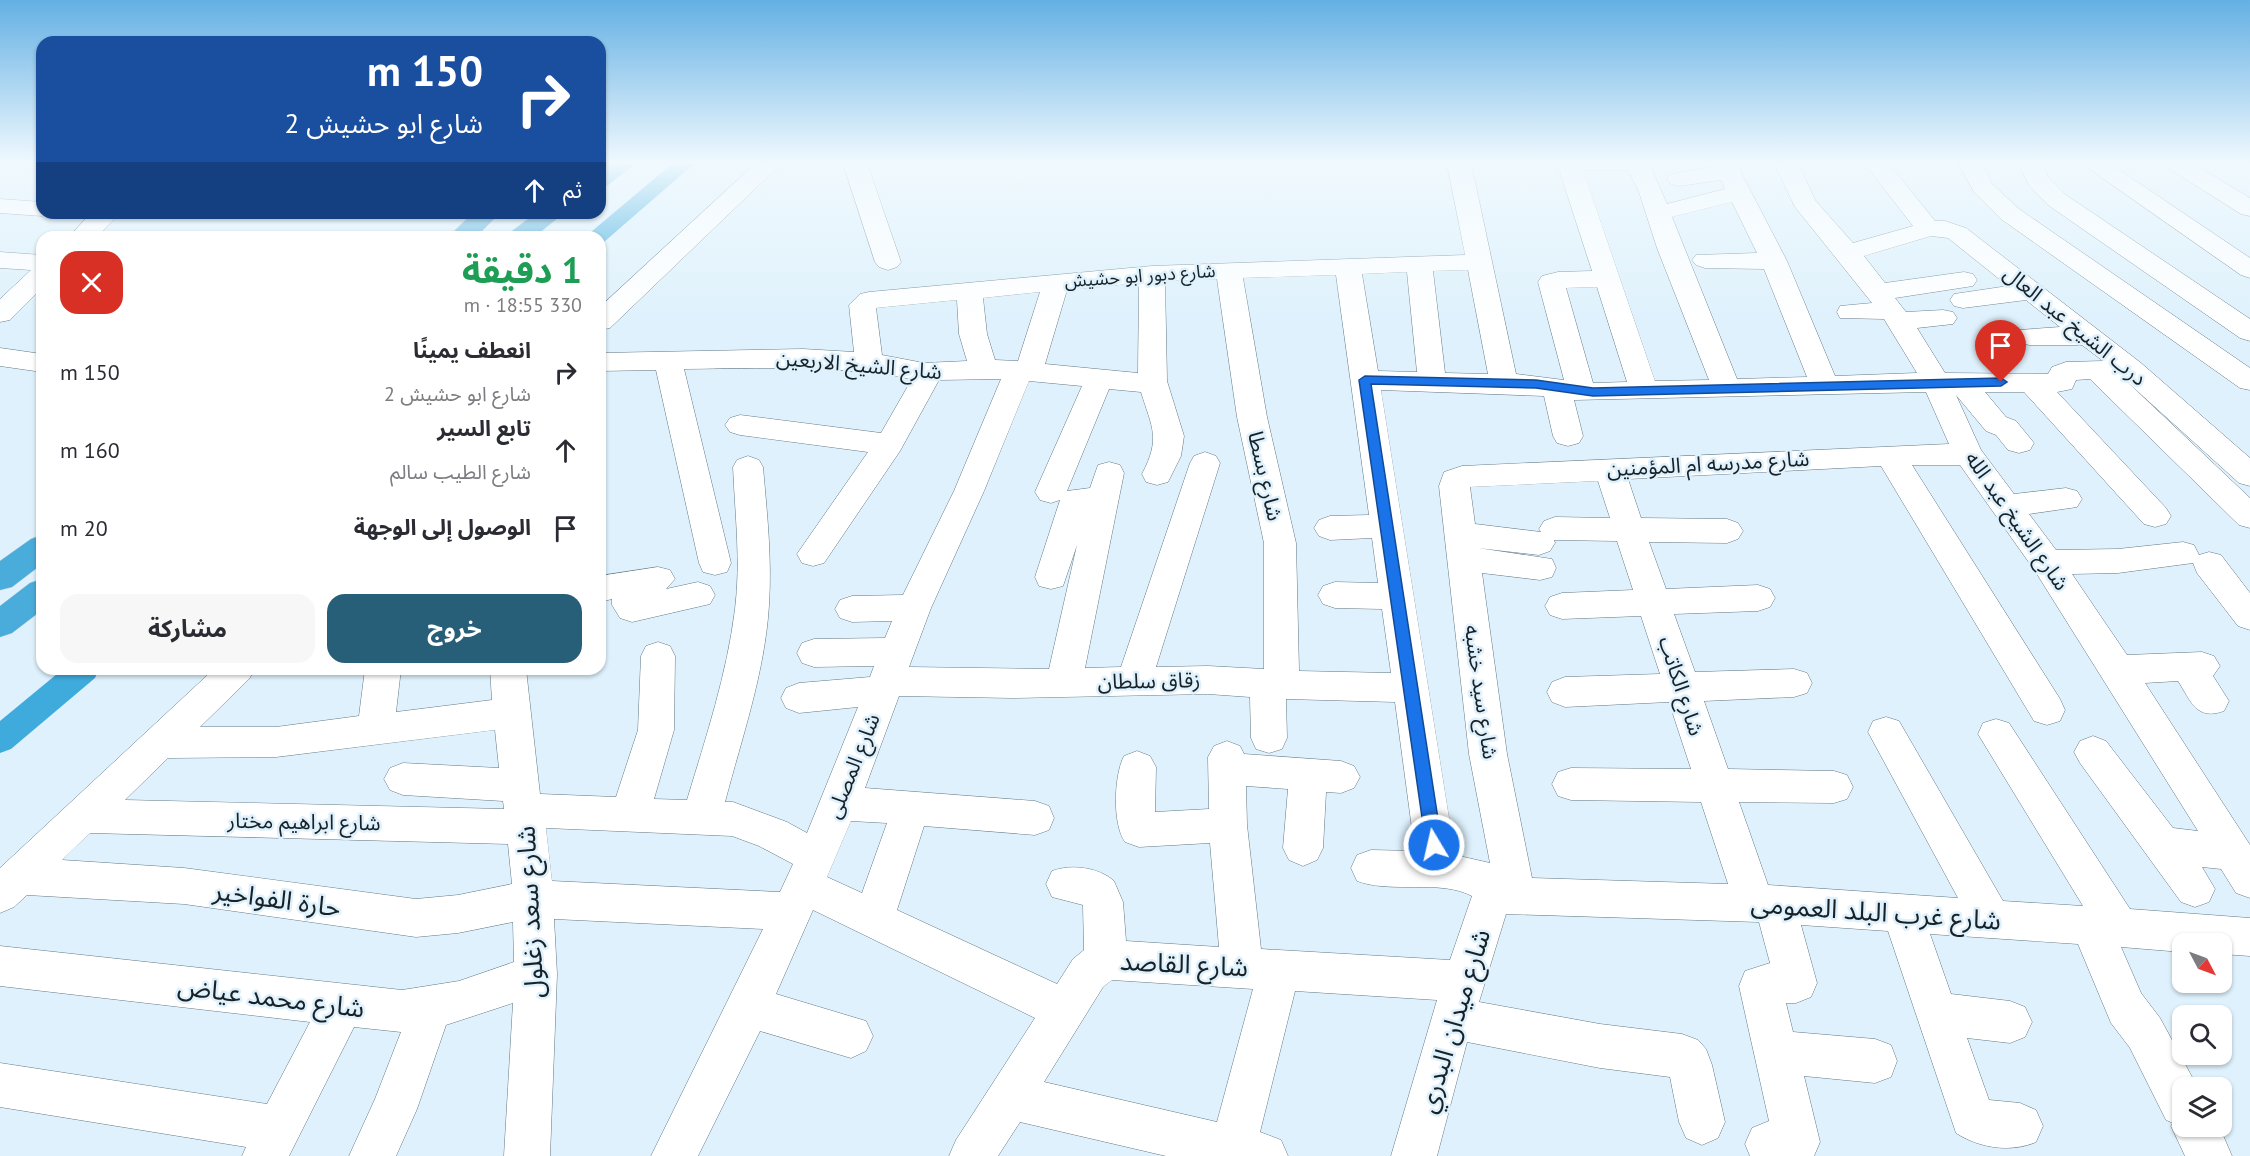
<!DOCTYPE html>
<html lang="ar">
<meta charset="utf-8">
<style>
:root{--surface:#fff;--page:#f7f7f7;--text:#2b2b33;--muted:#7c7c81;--accent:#275e78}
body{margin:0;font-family:"PT Sans","Noto Sans Arabic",sans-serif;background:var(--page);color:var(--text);direction:rtl;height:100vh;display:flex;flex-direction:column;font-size:22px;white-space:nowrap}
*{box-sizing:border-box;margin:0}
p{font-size:20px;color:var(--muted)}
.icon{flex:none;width:33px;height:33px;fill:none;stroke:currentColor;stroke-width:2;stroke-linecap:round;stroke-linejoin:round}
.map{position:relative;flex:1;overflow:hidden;direction:ltr}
.details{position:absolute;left:36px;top:231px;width:570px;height:444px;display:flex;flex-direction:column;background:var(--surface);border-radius:18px;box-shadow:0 2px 4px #0004;direction:rtl}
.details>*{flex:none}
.guide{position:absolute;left:36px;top:36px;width:570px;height:183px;border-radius:18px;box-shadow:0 2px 4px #0004;direction:rtl;background:#1a4fa0;color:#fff;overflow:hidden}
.needle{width:39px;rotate:131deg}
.fabs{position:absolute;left:2172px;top:933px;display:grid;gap:12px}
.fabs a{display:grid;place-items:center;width:60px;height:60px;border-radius:12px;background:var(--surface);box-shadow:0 2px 4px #0004;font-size:30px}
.pin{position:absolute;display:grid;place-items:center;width:51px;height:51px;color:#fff;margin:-62px -26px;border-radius:50% 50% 50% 0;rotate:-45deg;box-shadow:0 0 6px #0007}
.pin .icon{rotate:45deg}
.me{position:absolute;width:66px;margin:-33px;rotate:351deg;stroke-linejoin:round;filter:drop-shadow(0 0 4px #0008)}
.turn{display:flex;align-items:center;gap:21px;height:126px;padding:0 24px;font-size:27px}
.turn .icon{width:78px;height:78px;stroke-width:2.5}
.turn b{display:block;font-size:42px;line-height:51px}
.then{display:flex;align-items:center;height:57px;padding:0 24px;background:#0003;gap:12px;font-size:22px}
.round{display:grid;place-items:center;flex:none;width:63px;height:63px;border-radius:18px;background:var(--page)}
.overview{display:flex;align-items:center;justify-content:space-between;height:102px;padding:0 24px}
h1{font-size:36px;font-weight:700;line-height:45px;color:#1e9e55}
.action{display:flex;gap:12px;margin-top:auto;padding:12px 24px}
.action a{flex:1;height:69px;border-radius:18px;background:var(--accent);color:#fff;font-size:24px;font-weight:700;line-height:69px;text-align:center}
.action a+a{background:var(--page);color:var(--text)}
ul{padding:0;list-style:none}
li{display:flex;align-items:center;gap:18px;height:78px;padding:0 24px}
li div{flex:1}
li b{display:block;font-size:22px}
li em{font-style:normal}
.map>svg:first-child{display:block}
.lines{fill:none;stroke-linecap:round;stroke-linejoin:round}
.canal{fill:#3fabdd;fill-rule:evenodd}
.minor-casing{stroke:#647985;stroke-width:1}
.highway-casing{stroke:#d1d3d4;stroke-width:1}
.minor{fill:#fff;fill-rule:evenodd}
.highway{fill:#4aacdb;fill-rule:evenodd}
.route{fill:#1a73e8;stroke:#114b97;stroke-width:1.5}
.labels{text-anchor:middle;stroke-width:5;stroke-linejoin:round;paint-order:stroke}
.far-street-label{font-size:18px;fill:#182126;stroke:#def1fc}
.street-label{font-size:21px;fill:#182126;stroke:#def1fc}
.near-street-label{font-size:26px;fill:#182126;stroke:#def1fc}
</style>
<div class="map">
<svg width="2250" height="1156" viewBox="0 0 2250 1156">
<rect width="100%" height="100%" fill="#def1fc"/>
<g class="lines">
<path class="canal" d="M 673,163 L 695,163 L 604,242 L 600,243 L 600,237 L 585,237 Z
M 63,669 L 99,669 L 95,678 L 11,749 L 0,753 L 0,721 Z"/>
<g class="minor-casing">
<path id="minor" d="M 756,163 L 782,163 L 610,328 L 600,330 L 600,307 Z
M 843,163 L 867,163 L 901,262 L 897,267 L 888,270 L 879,267 L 875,262 Z
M 1447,163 L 1471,163 L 1516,374 L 1564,380 L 1538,282 L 1542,276 L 1558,272 L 1592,271 L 1557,163 L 1649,163 L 1667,204 L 1725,189 L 1721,180 L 1679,186 L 1671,184 L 1667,179 L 1671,174 L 1714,167 L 1712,163 L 1736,163 L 1787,261 L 1835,376 L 1917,373 L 1884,319 L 1840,318 L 1837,312 L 1840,306 L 1872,303 L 1795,207 L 1774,163 L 1798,163 L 1815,200 L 1853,243 L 1913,226 L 1864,163 L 1888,163 L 1935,221 L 1945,221 L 1966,228 L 2141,363 L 2250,458 L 2250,486 L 2239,483 L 2123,378 L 2250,498 L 2250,528 L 2239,525 L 2090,379 L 2076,380 L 2072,389 L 2057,392 L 2166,508 L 2171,516 L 2166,524 L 2155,527 L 2144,524 L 2024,392 L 1985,392 L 2006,417 L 2016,421 L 2034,443 L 2030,450 L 2019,453 L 2008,450 L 1996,435 L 1986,431 L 1956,395 L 1981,450 L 2014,494 L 2066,488 L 2077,491 L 2082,499 L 2077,507 L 2029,514 L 2056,550 L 2118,549 L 2183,542 L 2194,545 L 2199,555 L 2209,552 L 2221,555 L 2250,593 L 2250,630 L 2238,626 L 2197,573 L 2193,563 L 2118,573 L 2072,574 L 2127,655 L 2202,652 L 2214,656 L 2220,666 L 2213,676 L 2229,701 L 2224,711 C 2196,721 2191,701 2178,681 L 2145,683 L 2250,845 L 2250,898 L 2236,893 L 2221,869 L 2202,867 L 2215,889 L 2209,902 L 2195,907 L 2181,902 L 2080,763 L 2074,752 L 2080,741 L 2093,736 L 2106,741 L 2173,828 L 2198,831 L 2035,571 L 1960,465 L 1912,465 L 2060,699 L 2065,710 L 2060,721 L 2047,725 L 2034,721 L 1881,466 L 1628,479 L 1641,518 L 1727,519 L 1738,523 L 1743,531 L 1738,539 L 1727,543 L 1649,542 L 1666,589 L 1758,585 L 1770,589 L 1775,598 L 1770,607 L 1758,611 L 1674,614 L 1695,672 L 1794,669 L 1807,673 L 1812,683 L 1807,693 L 1794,697 L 1704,701 L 1728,769 L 1834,771 L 1847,775 L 1853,787 L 1847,799 L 1834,803 L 1739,802 L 1768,885 L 1958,898 L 1868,732 L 1873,721 L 1886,717 L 1899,721 L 2003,901 L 2083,906 L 1978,734 L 1983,723 L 1996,719 L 2009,723 L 2130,909 L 2250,918 L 2250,956 L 2222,954 L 2222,944 L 2182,944 L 2182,952 L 2121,947 L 2141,993 L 2160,1018 L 2198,1088 L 2182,1088 L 2182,1126 L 2219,1126 L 2232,1156 L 2185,1156 L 2171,1126 L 2173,1123 L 2166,1120 L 2130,1048 L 2111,1023 L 2078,944 L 1930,934 L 1951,994 L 2010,1001 L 2025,1007 L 2032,1022 L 2025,1037 L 2010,1043 L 1967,1038 L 1989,1100 L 2020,1103 L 2036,1110 L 2043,1126 L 2036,1142 C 2011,1153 1979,1148 1956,1133 L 1888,931 L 1801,925 L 1817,983 L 1811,997 L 1796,1003 L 1786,1003 L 1793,1032 L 1875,1039 L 1891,1045 L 1897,1061 L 1891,1077 L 1875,1083 L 1804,1076 L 1820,1142 L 1814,1156 L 1750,1156 L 1745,1144 L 1752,1128 L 1769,1121 L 1739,986 L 1745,971 L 1770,963 L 1759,922 L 1506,914 L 1479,1002 L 1600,1024 L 1682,1034 L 1698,1040 L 1706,1049 L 1712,1065 L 1725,1122 L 1718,1138 L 1702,1145 L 1686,1138 L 1679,1122 L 1670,1077 L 1600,1068 L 1467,1042 L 1437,1156 L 1391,1156 L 1437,1000 L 1295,991 L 1260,1132 L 1281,1140 L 1288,1156 L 1166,1156 L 1020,1122 L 998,1156 L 949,1156 L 956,1140 L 1035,1018 L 813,910 L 776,994 L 866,1021 L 873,1036 L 866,1051 L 851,1058 L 760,1031 L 698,1156 L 651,1156 L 763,929 L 554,919 L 557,974 L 550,1156 L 504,1156 L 513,1003 L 446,1025 L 417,1109 L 396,1156 L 349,1156 L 375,1099 L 401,1032 L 354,1027 L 289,1156 L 242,1156 L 246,1147 L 0,1107 L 0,1063 L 267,1104 L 310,1022 L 0,986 L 0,946 L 402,990 L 459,981 L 514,962 L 513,922 L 458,933 L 416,937 L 184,904 L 27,895 L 14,907 L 0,913 L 0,868 L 214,669 L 255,669 L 249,679 L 200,727 L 276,727 L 359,716 L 365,669 L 401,669 L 396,712 L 492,700 L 490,669 L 526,669 L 540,794 L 616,797 L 638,730 L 641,656 L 646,646 L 658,642 L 670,646 L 675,656 L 674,730 L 654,799 L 687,800 C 706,737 727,674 735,609 C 741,562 735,514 733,467 L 737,460 L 748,456 L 759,460 L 763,467 C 767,513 772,558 769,605 C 765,672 742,737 725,802 L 733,802 L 787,822 L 807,833 L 858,707 L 799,713 L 786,708 L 781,698 L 786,688 L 799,683 L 870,677 L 874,666 L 814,667 L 802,663 L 797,653 L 802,643 L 814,639 L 885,638 L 892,621 L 852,622 L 840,618 L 835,609 L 840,600 L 852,596 L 903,595 L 954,491 L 1001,379 L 939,380 L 900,451 L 824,563 L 813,566 L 802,563 L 797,554 L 868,452 L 740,435 L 730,432 L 725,425 L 730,418 L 740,415 L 881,433 L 912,379 C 836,365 761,368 684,369 L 731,563 L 727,572 L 715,575 L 703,572 L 699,563 L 656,370 L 600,371 L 600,353 L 803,349 L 854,352 L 849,305 L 860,294 L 869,292 L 1152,266 L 1465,255 ZM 1583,170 L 1628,170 L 1639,192 L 1657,248 L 1709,380 L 1655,381 ZM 1732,202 L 1757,253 L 1696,255 L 1692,260 L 1696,265 L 1705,268 L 1764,269 L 1807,377 L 1737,379 L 1672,217 ZM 1931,236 L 1948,238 L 2008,286 L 1954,294 L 1950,300 L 1954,306 L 1963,308 L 2026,300 L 2060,327 L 2019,330 L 2015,336 L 2019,342 L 2029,345 L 2082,345 L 2103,361 L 2066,362 L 2052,367 L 2048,374 L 1945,373 L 1917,328 L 1953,324 L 1957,318 L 1953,312 L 1943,310 L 1906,312 L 1895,298 L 1973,286 L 1977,280 L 1973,274 L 1964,272 L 1885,283 L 1864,256 ZM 1468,270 L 1488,374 L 1445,373 L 1433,271 ZM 1407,272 L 1417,372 L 1378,371 L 1362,274 ZM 1336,275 L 1369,515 L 1330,516 L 1319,520 L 1314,528 L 1319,536 L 1330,540 L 1372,538 L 1378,583 L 1335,582 L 1323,586 L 1318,595 L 1323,604 L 1335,608 L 1382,609 L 1391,673 L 1299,671 L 1296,543 L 1267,417 L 1243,278 ZM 1217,279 L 1237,417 L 1264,543 L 1264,669 L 1208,666 L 1156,667 L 1220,463 L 1216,456 L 1205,452 L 1194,456 L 1190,463 L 1121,667 L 1085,668 L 1124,473 L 1120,465 L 1109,462 L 1098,465 L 1090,488 L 1067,491 L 1109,389 L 1141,392 C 1152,428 1161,438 1142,474 L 1146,482 L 1157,485 L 1168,482 L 1181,456 L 1184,436 L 1167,381 L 1165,281 ZM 1139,283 L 1138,373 L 1045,364 L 1067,290 ZM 1597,287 L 1627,382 L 1593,383 L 1566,288 ZM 1040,292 L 1018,361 L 995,360 L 987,334 L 983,298 ZM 957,300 L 959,334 L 967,361 L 924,363 L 882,355 L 876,308 ZM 1029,381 L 1082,386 L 1035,492 L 1040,500 L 1051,503 L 1060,500 L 1035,577 L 1039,586 L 1051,589 L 1063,586 L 1077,545 L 1049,669 L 909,667 L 931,608 L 984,491 ZM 1381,390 L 1544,396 L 1553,436 L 1557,443 L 1568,446 L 1579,443 L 1583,436 L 1574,400 L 1926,392 L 1949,444 L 1462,466 L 1444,472 L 1439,486 L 1469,754 L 1490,863 L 1455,855 ZM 1598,481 L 1610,518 L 1555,517 L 1544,521 L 1539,529 L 1541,532 L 1475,524 L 1470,487 ZM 1554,540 L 1617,541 L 1633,590 L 1562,593 L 1550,597 L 1545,606 L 1550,615 L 1562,619 L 1641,616 L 1660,674 L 1565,677 L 1552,682 L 1547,692 L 1552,702 L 1565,707 L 1669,702 L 1691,769 L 1571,768 L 1558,772 L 1552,784 L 1558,796 L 1571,800 L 1701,802 L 1728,884 L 1532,878 L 1507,754 L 1482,573 L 1540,580 L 1552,577 L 1556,568 L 1552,559 L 1478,548 L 1539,555 L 1550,551 L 1555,543 ZM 1208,694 L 1250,697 L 1251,738 L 1256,749 L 1269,753 L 1282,749 L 1287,738 L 1286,699 L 1395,702 L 1415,851 L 1371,850 L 1357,855 L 1351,868 L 1357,881 C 1392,894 1440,879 1472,896 L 1450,960 L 1261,949 L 1247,825 L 1246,786 L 1288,789 L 1283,848 L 1289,860 L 1303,866 L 1317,860 L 1323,848 L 1326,792 L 1341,793 L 1354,788 L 1360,777 L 1354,766 L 1341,761 L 1244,754 L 1240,746 L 1227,741 L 1214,746 L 1208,757 L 1209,809 L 1155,812 L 1156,767 L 1150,756 L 1137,751 L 1124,756 C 1114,775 1112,824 1125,842 L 1139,847 L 1210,843 L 1219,947 L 1126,941 L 1123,902 L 1114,881 C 1098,867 1071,864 1052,871 L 1046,884 L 1052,897 L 1083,905 L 1084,950 L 1073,959 L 1057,984 L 897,910 L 924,826 L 1035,835 L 1049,830 L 1054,818 L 1049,806 L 1035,801 L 865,788 L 899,696 L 1013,698 ZM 495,730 L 499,768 L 403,763 L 390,768 L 384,779 L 390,790 L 403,795 L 503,801 L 504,809 L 125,800 L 168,758 L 276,757 ZM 851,821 L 887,823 L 862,893 L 827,877 ZM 546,828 L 732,836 L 759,846 L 793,864 L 780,892 L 552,881 ZM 90,833 L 508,844 L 512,884 L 458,895 L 416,899 L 184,868 L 62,860 ZM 1112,980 L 1253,989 L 1217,1122 L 1044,1082 L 1103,987 Z
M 1958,163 L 1982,163 L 1992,184 L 2019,209 L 2250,368 L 2250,390 L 2240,388 L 2001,219 L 1974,192 Z
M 2018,163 L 2042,163 L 2048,177 L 2066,195 L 2250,319 L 2250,341 L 2240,338 L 2048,205 L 2029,185 Z
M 2081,163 L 2109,163 L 2250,258 L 2250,278 L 2241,275 Z
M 2164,163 L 2192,163 L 2250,198 L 2250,216 L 2241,214 L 2168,168 Z
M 0,199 L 42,202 L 42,213 L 51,213 L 42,216 L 0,213 Z
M 91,213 L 115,213 L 116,217 L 97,237 L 69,237 Z
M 0,252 L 42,255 L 42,288 L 10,320 L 0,322 L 0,299 L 31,270 L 0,268 Z
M 0,348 L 42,354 L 42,372 L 0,366 Z
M 658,567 L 670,570 L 675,579 L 666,589 L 698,582 L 710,586 L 715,595 L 710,604 L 632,622 L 620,618 L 612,605 L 612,599 L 600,602 L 600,576 Z"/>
</g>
<g class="highway-casing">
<path id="highway" d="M 609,163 L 636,163 L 608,185 L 600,187 L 600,169 Z
M 473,213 L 500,213 L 476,237 L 448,237 Z
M 536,213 L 564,213 L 534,237 L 504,237 Z
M 42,535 L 42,564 L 12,587 L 0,590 L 0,561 L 31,539 Z
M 42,579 L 42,610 L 12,633 L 0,637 L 0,606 L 30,583 Z"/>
</g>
<use href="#minor" class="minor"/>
<use href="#highway" class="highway"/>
</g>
<linearGradient id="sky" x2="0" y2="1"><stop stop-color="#64b0e4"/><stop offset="0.5" stop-color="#f0f9fe"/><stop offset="1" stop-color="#f0f9fe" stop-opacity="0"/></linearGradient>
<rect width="2250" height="325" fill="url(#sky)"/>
<path class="route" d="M 1365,376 L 1536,380 L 1593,388 L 2001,378 L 2007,382 L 2001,386 L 1593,396 L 1536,388 L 1371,384 L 1442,845 L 1440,850 L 1434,852 L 1428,850 L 1426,845 L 1359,380 Z"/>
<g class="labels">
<g class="far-street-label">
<text transform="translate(1140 276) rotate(-4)" y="6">شارع دبور ابو حشيش</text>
</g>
<g class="street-label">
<text transform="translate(2075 326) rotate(39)" y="7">درب الشيخ عبد العال</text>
<text transform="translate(859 365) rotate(5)" y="7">شارع الشيخ الاربعين</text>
<text transform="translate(1708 464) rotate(-3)" y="7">شارع مدرسه ام المؤمنين</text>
<text transform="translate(1265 476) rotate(77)" y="7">شارع بسطا</text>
<text transform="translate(2017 521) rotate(55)" y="7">شارع الشيخ عبد الله</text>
<text transform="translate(1149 681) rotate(-1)" y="7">زقاق سلطان</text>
<text transform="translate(1681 686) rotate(72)" y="7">شارع الكاتب</text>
<text transform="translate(1481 692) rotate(82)" y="7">شارع سيد خشبه</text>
<text transform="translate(853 766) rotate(-68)" y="7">شارع المصلى</text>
<text transform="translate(304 822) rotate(1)" y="7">شارع ابراهيم مختار</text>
</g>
<g class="near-street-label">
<text transform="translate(277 899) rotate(8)" y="9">حارة الفواخير</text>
<text transform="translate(530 912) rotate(-93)" y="9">شارع سعد زغلول</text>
<text transform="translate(1876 912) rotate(4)" y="9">شارع غرب البلد العمومى</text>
<text transform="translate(1184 964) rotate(3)" y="9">شارع القاصد</text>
<text transform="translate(271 997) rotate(7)" y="9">شارع محمد عياض</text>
<text transform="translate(1454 1021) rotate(-73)" y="9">شارع ميدان البدري</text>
</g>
</g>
</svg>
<div class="fabs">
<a><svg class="needle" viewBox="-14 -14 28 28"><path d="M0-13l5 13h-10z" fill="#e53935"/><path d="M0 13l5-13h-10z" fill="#7c7c81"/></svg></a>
<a><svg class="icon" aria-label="search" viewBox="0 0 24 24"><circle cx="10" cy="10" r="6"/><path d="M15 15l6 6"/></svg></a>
<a><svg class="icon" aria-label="layers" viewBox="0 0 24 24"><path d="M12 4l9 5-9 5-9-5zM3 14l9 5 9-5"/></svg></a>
</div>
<div class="pin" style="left:2001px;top:382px;background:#d93025"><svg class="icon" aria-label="arrive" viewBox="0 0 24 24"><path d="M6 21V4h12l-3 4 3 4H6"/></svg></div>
<svg class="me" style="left:1434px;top:845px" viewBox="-20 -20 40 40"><circle r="17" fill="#1a73e8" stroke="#fff" stroke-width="3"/><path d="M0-11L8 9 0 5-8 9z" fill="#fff"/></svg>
<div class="guide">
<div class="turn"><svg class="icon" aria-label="right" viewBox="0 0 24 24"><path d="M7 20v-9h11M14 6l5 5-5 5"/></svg><div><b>150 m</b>شارع ابو حشيش 2</div></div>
<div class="then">ثم<svg class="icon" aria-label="ahead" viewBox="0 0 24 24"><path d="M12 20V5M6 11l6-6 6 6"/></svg></div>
</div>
<section class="details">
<div class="overview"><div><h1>1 دقيقة</h1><p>330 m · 18:55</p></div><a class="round" style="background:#d93025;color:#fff"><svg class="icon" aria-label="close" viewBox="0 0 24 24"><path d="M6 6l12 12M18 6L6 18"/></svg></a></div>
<ul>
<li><svg class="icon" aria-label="right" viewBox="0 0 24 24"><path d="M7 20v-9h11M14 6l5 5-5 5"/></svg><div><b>انعطف يمينًا</b><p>شارع ابو حشيش 2</p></div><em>150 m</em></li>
<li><svg class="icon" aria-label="ahead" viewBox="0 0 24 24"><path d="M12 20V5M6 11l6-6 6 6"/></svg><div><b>تابع السير</b><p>شارع الطيب سالم</p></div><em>160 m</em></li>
<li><svg class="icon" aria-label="arrive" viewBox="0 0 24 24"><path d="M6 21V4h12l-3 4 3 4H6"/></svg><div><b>الوصول إلى الوجهة</b></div><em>20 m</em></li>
</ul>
<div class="action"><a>خروج</a><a>مشاركة</a></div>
</section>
</div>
